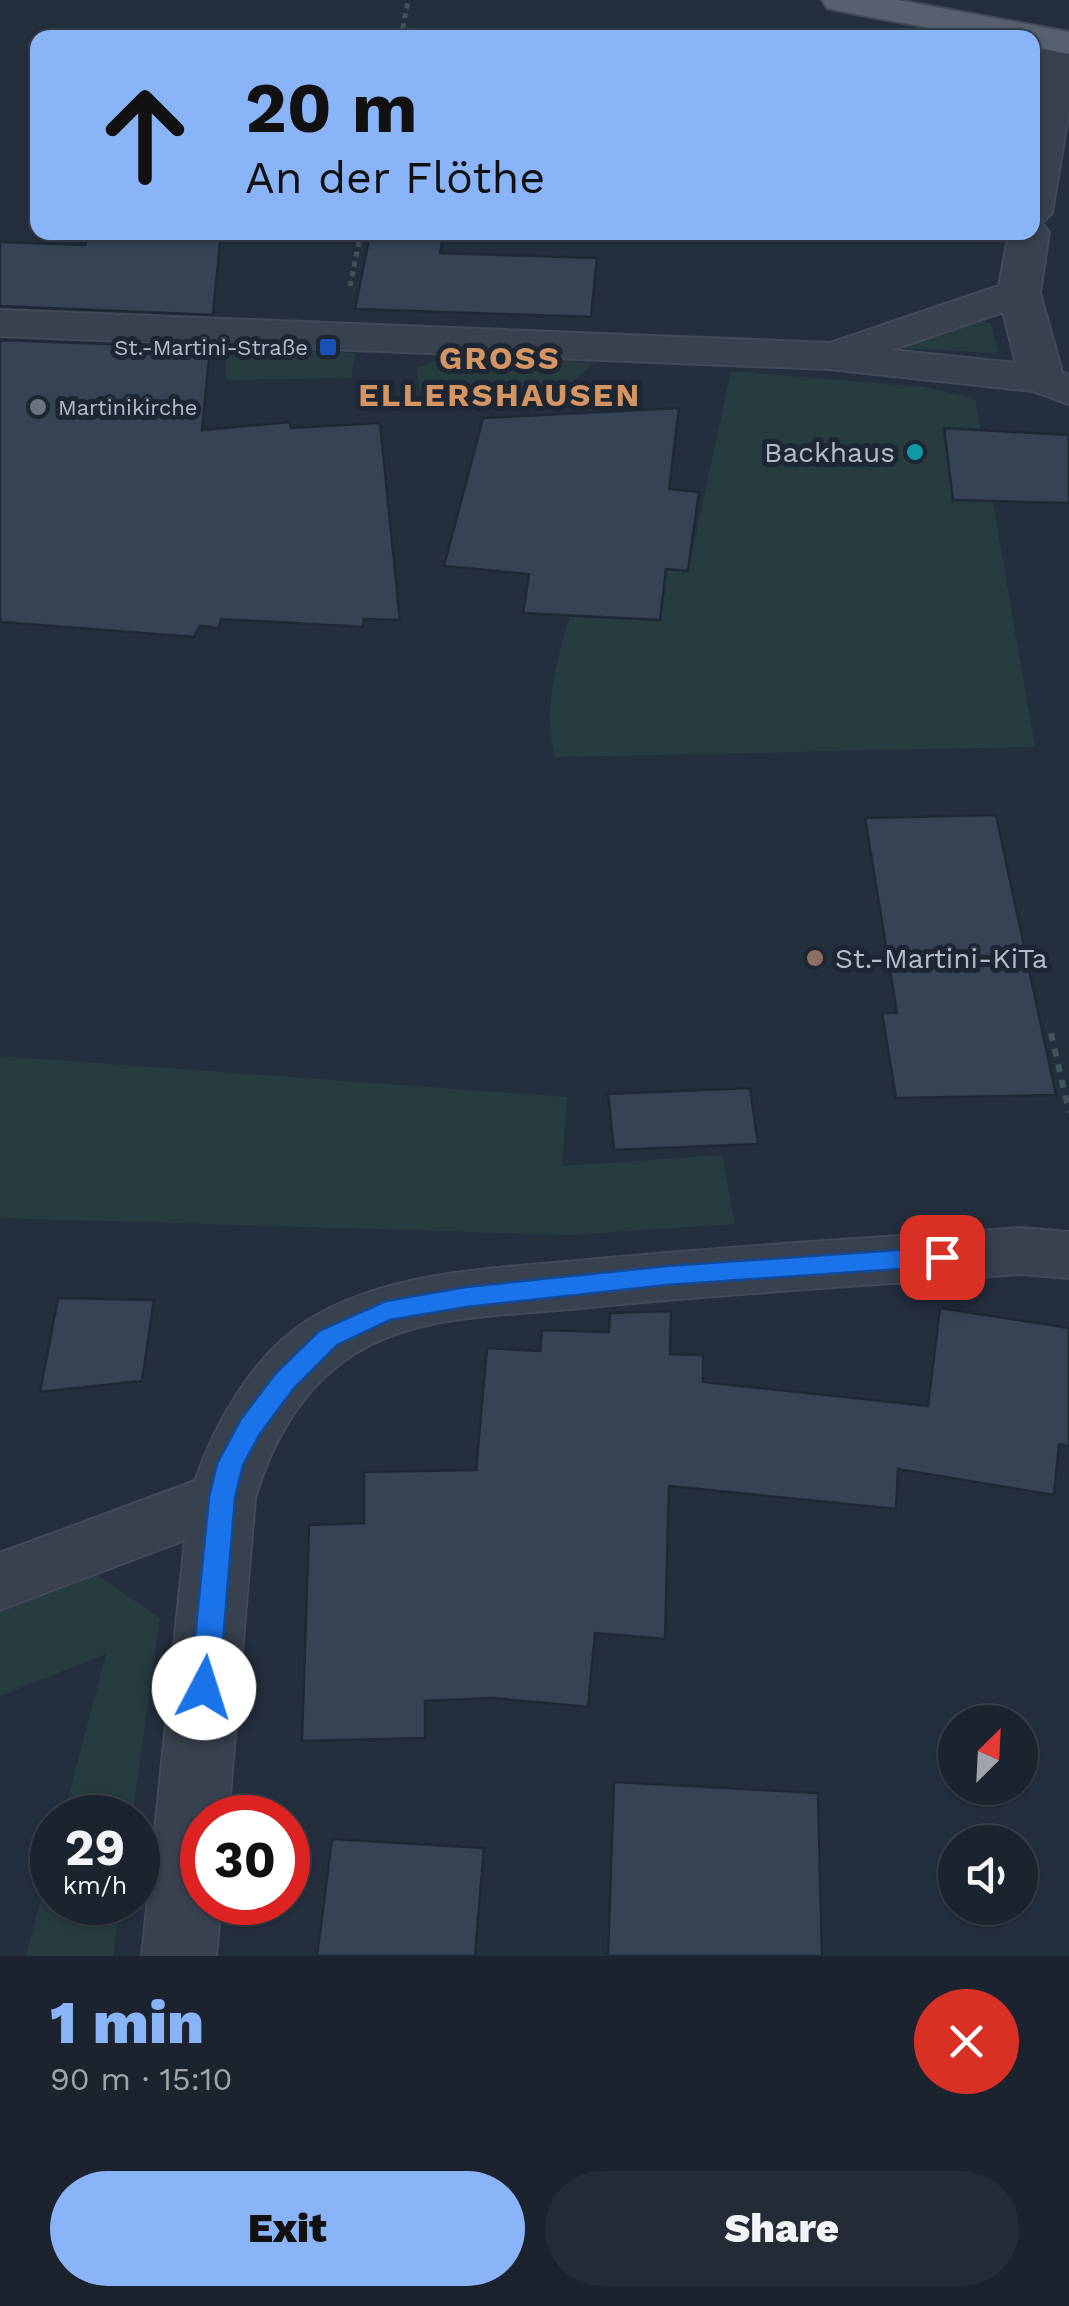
<!DOCTYPE html>
<meta charset="utf-8">
<style>
:root{--surface:#1b232e;--page:#242b36;--text:#f1f3f6;--muted:#a0a4aa;--line:#39404a;--accent:#8ab4f8}
body{margin:0;font-family:"Work Sans",sans-serif;background:var(--page);color:var(--text);height:100vh;display:flex;flex-direction:column;font-size:38px;white-space:nowrap}
*{box-sizing:border-box;margin:0}
p{font-size:32px;color:var(--muted)}
.icon{flex:none;width:55px;height:55px;fill:none;stroke:currentColor;stroke-width:2;stroke-linecap:round;stroke-linejoin:round}
.map{position:relative;height:1956px;overflow:hidden}
.details{display:flex;flex-direction:column;background:var(--surface);flex:1}
.details>*{flex:none}
.guide{position:absolute;left:30px;top:30px;width:1010px;height:210px;border-radius:20px;box-shadow:0 2px 8px #0004,0 0 0 2px var(--line);background:#8ab4f8;color:#111;overflow:hidden}
.needle{width:65px;rotate:24deg}
.fabs{position:absolute;left:938px;top:1705px;display:grid;gap:20px}
.fabs a{display:grid;place-items:center;width:100px;height:100px;border-radius:50%;background:var(--surface);box-shadow:0 2px 8px #0004,0 0 0 2px var(--line);font-size:50px}
.speed{position:absolute;left:30px;top:1795px;display:flex;gap:20px;font-size:50px;font-weight:700;text-align:center}
.speed>*{display:grid;place-content:center;width:130px;height:130px;border-radius:50%;background:var(--surface);box-shadow:0 2px 8px #0004,0 0 0 2px var(--line);line-height:1}
.speed small{font-size:25px;font-weight:400}
.speed .limit{border:15px solid #d22;background:#fff;color:#111}
.pin{position:absolute;display:grid;place-items:center;width:85px;height:85px;color:#fff;margin:-42px;border-radius:20px;box-shadow:0 5px 15px #0006}
.me{position:absolute;width:110px;margin:-55px;rotate:5deg;stroke-linejoin:round;filter:drop-shadow(0 0 8px #0008)}
.turn{display:flex;align-items:center;gap:35px;height:210px;padding:0 50px;font-size:45px}
.turn .icon{width:130px;height:130px;stroke-width:2.5}
.turn b{display:block;font-size:70px;line-height:85px}
.round{display:grid;place-items:center;flex:none;width:105px;height:105px;border-radius:52px;background:var(--page)}
.headline{display:flex;align-items:center;justify-content:space-between;height:170px;padding:0 50px}
h1{font-size:60px;font-weight:800;line-height:75px;color:var(--accent)}
.button{display:flex;gap:20px;margin-top:auto;padding:20px 50px}
.button a{flex:1;height:115px;border-radius:60px;background:var(--accent);color:#111;font-size:40px;font-weight:800;line-height:115px;text-align:center}
.button a+a{background:var(--page);color:var(--text)}
.map>svg:first-child{display:block}
.green{fill:#263c3f}
.building{fill:#364354;stroke:#1f2835;stroke-width:2.5}
.lines{fill:none;stroke-linecap:round;stroke-linejoin:round}
.street-casing{stroke:#414a57;stroke-width:4}
.primary-casing{stroke:#414a57;stroke-width:4}
.path-far1{stroke:#3f5557;stroke-width:5;stroke-dasharray:5 5;stroke-linecap:butt}
.path{stroke:#3f5557;stroke-width:6;stroke-dasharray:8 8;stroke-linecap:butt}
.street{fill:#38414e;fill-rule:evenodd}
.primary{fill:#56606e;fill-rule:evenodd}
.route{fill:#1a73e8;stroke:#114b97;stroke-width:2.5}
.transit-dot{fill:#1a4fb4;stroke:#1d2633;stroke-width:4}
.worship-dot{fill:#6b7280;stroke:#1d2633;stroke-width:4}
.culture-dot{fill:#0f9aa8;stroke:#1d2633;stroke-width:4}
.education-dot{fill:#8d6e63;stroke:#1d2633;stroke-width:4}
.labels{text-anchor:middle;stroke-width:10;stroke-linejoin:round;paint-order:stroke}
.far-poi-label{font-size:22px;fill:#b4bcc9;stroke:#1d2633;text-anchor:end}
.poi-label{font-size:28px;fill:#b4bcc9;stroke:#1d2633;text-anchor:end}
.far-district-label{font-size:32px;font-weight:bold;letter-spacing:2.5px;fill:#d59563;stroke:#1d2633}
</style>
<div class="map">
<svg width="1069" height="1956" viewBox="0 0 1069 1956">
<rect width="100%" height="100%" fill="#242f3e"/>
<path class="green" d="M 980,321 L 991,324 L 998,351 L 994,353 L 897,348 Z
M 227,349 L 355,353 L 351,378 L 225,380 Z
M 441,358 L 594,363 L 569,385 L 548,390 L 419,391 L 417,368 Z
M 731,371 L 924,387 L 975,398 L 1035,747 L 555,757 C 538,697 570,621 586,563 L 688,571 Z
M 0,1056 L 567,1097 L 562,1166 L 722,1155 L 735,1224 L 572,1235 L 0,1218 Z
M 97,1575 L 160,1618 L 132,1817 L 63,1817 L 106,1654 L 0,1696 L 0,1612 Z
M 52,1858 L 52,1902 L 120,1903 L 113,1956 L 26,1956 Z"/>
<path class="building" d="M 89,232 L 221,232 L 213,315 L 0,306 L 0,242 L 85,245 Z
M 401,232 L 444,232 L 440,253 L 597,258 L 591,317 L 355,309 L 370,234 Z
M 0,340 L 210,348 L 202,430 L 290,422 L 291,428 L 380,423 L 400,620 L 364,619 L 363,627 L 221,619 L 219,628 L 200,626 L 194,637 L 0,622 Z
M 679,408 L 669,489 L 699,492 L 688,571 L 666,569 L 660,620 L 523,613 L 529,574 L 444,566 L 483,418 Z
M 944,428 L 1069,435 L 1069,503 L 953,500 Z
M 996,815 L 1056,1095 L 896,1098 L 882,1013 L 897,1013 L 865,818 Z
M 750,1088 L 758,1144 L 614,1150 L 608,1094 Z
M 58,1298 L 154,1300 L 142,1381 L 40,1392 Z
M 940,1308 L 1069,1328 L 1069,1446 L 1059,1444 L 1054,1495 L 898,1469 L 896,1509 L 669,1486 L 665,1639 L 595,1633 L 588,1707 L 493,1698 L 425,1701 L 425,1738 L 302,1741 L 309,1525 L 364,1523 L 364,1472 L 476,1470 L 487,1348 L 540,1351 L 542,1330 L 609,1332 L 610,1313 L 671,1311 L 670,1354 L 703,1355 L 703,1382 L 928,1406 Z
M 614,1782 L 818,1793 L 822,1956 L 608,1956 Z
M 332,1839 L 484,1848 L 475,1956 L 317,1956 Z"/>
<g class="lines">
<g class="street-casing">
<path id="street" d="M 1062,31 L 1069,33 L 1069,110 L 1052,213 L 1041,223 L 1049,232 L 1040,293 L 1062,372 L 1069,375 L 1069,404 L 1033,391 L 829,369 L 0,336 L 0,310 L 830,343 L 999,286 L 1009,232 L 1032,232 L 1032,102 L 1044,42 L 1049,34 ZM 1003,312 L 1016,363 L 891,350 Z
M 1021,1228 L 1069,1232 L 1069,1278 L 1021,1274 C 874,1285 727,1293 580,1308 C 505,1316 416,1313 351,1356 C 302,1388 271,1443 255,1498 L 228,1818 L 202,1818 L 202,1902 L 221,1902 L 216,1956 L 142,1956 L 185,1540 L 0,1610 L 0,1553 L 195,1481 C 216,1421 253,1356 307,1321 C 388,1270 495,1269 588,1260 C 732,1246 877,1238 1021,1228 Z"/>
</g>
<g class="primary-casing">
<path id="primary" d="M 822,0 L 898,0 L 1069,32 L 1069,54 L 1032,47 L 1032,38 L 982,38 L 840,11 L 827,8 Z"/>
</g>
<path class="path-far1" d="M 401,38 L 408,0
M 350,286 L 361,232"/>
<path class="path" d="M 1051,1033 L 1069,1112"/>
<use href="#street" class="street"/>
<use href="#primary" class="primary"/>
</g>
<path class="route" d="M 942,1247 L 951,1250 L 955,1257 L 951,1264 L 942,1266 L 667,1285 L 466,1307 L 390,1320 L 337,1345 L 294,1388 L 260,1434 L 243,1465 L 235,1498 L 219,1688 L 214,1697 L 204,1701 L 194,1697 L 190,1688 L 209,1498 L 217,1464 L 241,1419 L 276,1373 L 319,1331 L 386,1301 L 466,1287 L 667,1266 Z"/>
<rect class="transit-dot" x="318" y="337" width="20" height="20" rx="5"/>
<circle class="worship-dot" cx="38" cy="407" r="10"/>
<circle class="culture-dot" cx="915" cy="452" r="10"/>
<circle class="education-dot" cx="815" cy="958" r="10"/>
<g class="labels">
<g class="far-poi-label">
<text x="308" y="355">St.-Martini-Straße</text>
<text x="58" y="415" text-anchor="start">Martinikirche</text>
</g>
<g class="poi-label">
<text x="895" y="462">Backhaus</text>
<text x="835" y="968" text-anchor="start">St.-Martini-KiTa</text>
</g>
<g class="far-district-label">
<text x="500" y="369">GROSS<tspan x="500" dy="37">ELLERSHAUSEN</tspan></text>
</g>
</g>
</svg>
<div class="fabs">
<a><svg class="needle" viewBox="-14 -14 28 28"><path d="M0-13l5 13h-10z" fill="#e53935"/><path d="M0 13l5-13h-10z" fill="#a0a4aa"/></svg></a>
<a><svg class="icon" aria-label="sound" viewBox="0 0 24 24"><path d="M4 9h4l5-4v14l-5-4H4zM17 9q2 3 0 6"/></svg></a>
</div>
<div class="speed"><div>29<small>km/h</small></div><div class="limit">30</div></div>
<div class="pin" style="left:942px;top:1257px;background:#d93025"><svg class="icon" aria-label="arrive" viewBox="0 0 24 24"><path d="M6 21V4h12l-3 4 3 4H6"/></svg></div>
<svg class="me" style="left:204px;top:1688px" viewBox="-20 -20 40 40"><circle r="19" fill="#fff"/><path d="M0-13L10 11 0 6-10 11z" fill="#1a73e8"/></svg>
<div class="guide">
<div class="turn"><svg class="icon" aria-label="ahead" viewBox="0 0 24 24"><path d="M12 20V5M6 11l6-6 6 6"/></svg><div><b>20 m</b>An der Flöthe</div></div>
</div>
</div>
<section class="details">
<div class="headline"><div><h1>1 min</h1><p>90 m · 15:10</p></div><a class="round" style="background:#d93025;color:#fff"><svg class="icon" aria-label="close" viewBox="0 0 24 24"><path d="M6 6l12 12M18 6L6 18"/></svg></a></div>
<div class="button"><a>Exit</a><a>Share</a></div>
</section>
